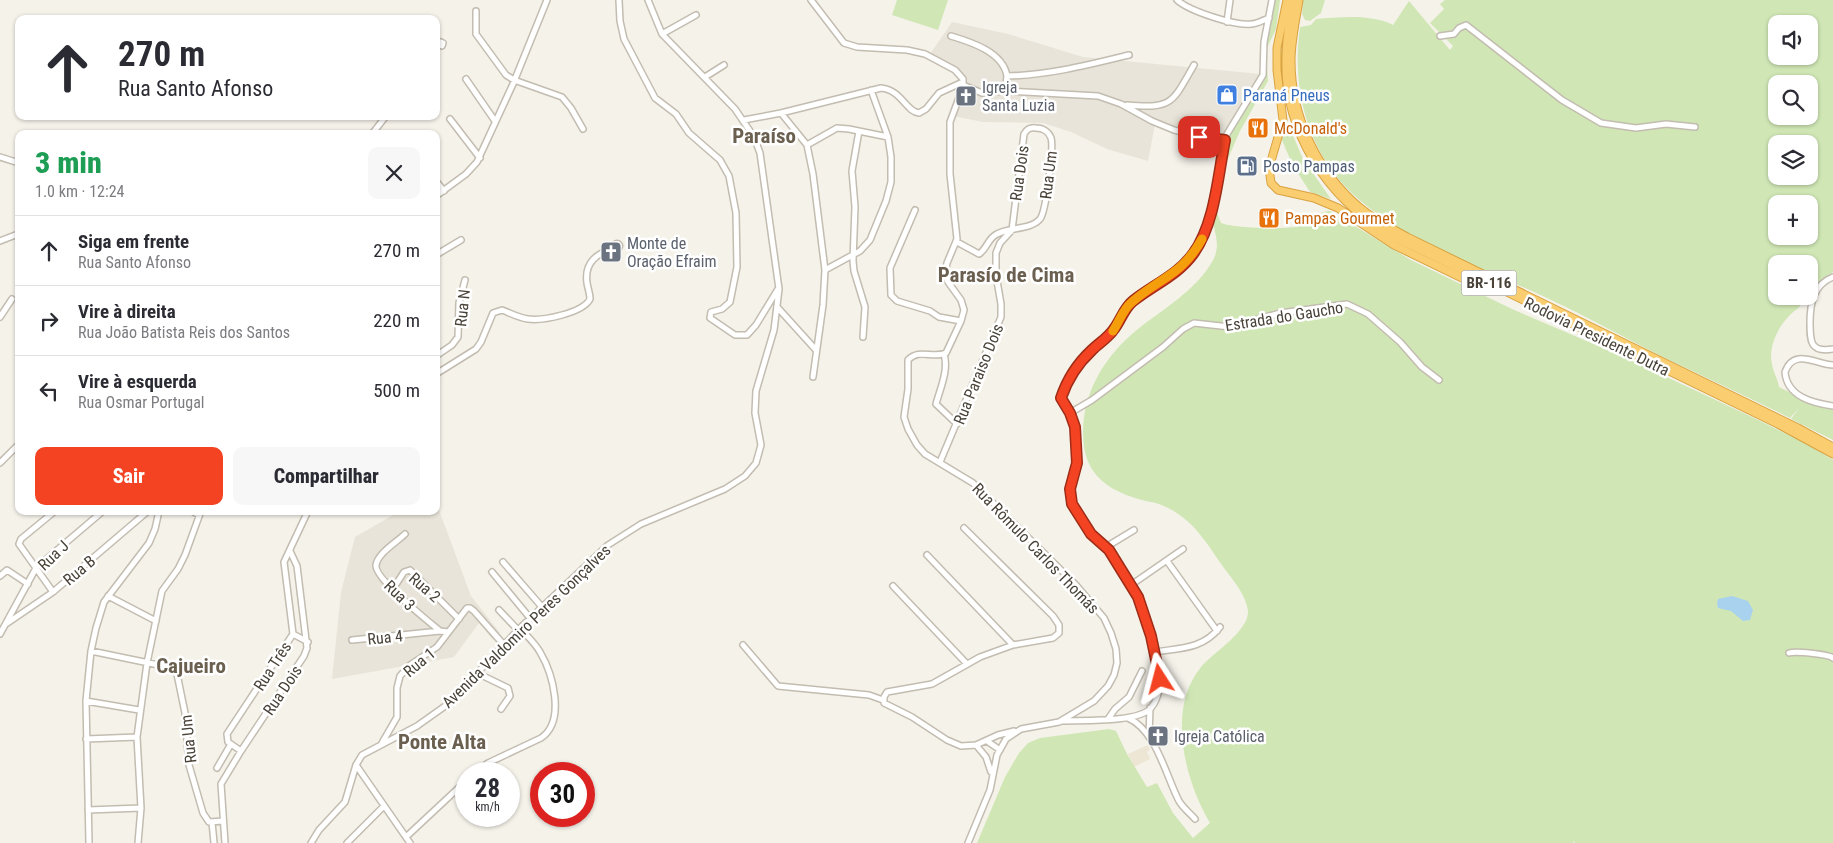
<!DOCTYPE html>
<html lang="pt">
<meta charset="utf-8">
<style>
:root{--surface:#fff;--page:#f7f7f7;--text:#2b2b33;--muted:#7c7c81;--line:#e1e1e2;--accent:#f44322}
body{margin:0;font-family:"Roboto Condensed",sans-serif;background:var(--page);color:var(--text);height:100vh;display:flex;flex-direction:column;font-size:19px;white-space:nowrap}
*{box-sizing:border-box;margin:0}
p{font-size:16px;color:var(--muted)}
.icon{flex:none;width:28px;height:28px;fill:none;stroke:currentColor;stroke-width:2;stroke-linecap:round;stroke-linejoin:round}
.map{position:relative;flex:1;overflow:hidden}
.sheet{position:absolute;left:15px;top:130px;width:425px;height:385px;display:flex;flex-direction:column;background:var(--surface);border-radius:10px;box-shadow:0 1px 4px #0004}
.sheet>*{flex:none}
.banner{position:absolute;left:15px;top:15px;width:425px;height:105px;border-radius:10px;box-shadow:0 1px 4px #0004;background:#fff;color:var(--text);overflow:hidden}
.controls{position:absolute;left:1768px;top:15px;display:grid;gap:10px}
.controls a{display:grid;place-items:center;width:50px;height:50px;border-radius:10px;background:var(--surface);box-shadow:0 1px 4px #0004;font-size:25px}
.speed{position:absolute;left:455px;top:762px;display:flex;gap:10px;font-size:25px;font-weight:700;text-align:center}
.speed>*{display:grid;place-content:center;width:65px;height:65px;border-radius:50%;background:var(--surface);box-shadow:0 1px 4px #0004;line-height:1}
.speed small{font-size:12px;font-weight:400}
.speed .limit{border:8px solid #d22;background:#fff;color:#111}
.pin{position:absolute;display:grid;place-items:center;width:42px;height:42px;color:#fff;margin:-21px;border-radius:10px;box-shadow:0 2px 8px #0006}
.me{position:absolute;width:55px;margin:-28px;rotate:351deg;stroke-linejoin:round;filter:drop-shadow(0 0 4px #0008)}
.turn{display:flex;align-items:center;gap:18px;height:105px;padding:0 20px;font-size:22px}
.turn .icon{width:65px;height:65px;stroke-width:2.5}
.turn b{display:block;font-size:35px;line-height:42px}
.round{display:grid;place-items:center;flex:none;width:52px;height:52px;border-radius:10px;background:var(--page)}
.overview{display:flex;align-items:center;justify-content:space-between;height:85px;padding:0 20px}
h1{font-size:30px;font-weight:800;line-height:38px;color:#1e9e55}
.button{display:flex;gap:10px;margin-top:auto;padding:10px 20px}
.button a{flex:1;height:58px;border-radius:10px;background:var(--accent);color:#fff;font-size:20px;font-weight:800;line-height:58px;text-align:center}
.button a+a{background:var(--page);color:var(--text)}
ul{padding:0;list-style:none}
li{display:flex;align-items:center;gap:15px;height:70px;padding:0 20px;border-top:1px solid var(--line)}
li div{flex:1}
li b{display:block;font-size:19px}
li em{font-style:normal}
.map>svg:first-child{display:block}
.residential{fill:#e8e4d9}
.education{fill:#ede6d5}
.green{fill:#d0e7b5;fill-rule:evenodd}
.water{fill:#a9d2ef}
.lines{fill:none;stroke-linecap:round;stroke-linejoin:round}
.minor-casing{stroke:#c3bcb0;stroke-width:8}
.highway-casing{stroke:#d9a240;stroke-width:9}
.minor{stroke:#fff;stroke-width:5}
.highway{stroke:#f9cd70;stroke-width:7}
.route-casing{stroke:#9f2c16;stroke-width:12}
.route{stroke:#f44322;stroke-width:9}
.slow{stroke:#f59e0b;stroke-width:9}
.labels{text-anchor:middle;stroke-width:5;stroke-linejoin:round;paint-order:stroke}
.shield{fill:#fff;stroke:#807b74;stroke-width:1}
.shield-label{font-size:15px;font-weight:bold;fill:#494238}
.worship-label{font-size:16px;fill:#5b616d;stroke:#fff;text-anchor:start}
.shop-label{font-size:16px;fill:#366cbe;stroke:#fff;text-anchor:start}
.food-label{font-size:16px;fill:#c56008;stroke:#fff;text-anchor:start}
.service-label{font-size:16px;fill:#4e5e75;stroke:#fff;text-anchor:start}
.street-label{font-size:16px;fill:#494238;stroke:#fff}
.district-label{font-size:21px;font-weight:bold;fill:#6b6050;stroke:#fff}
</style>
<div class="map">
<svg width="1833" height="843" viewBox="0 0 1833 843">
<rect width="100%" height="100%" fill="#f5f2ea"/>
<path class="residential" d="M 952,22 L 1008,34 L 1083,57 L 1260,74 L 1226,130 L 1223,139 L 1204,137 L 1155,124 L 1148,161 L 1107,149 L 1071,132 L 1043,123 L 983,122 L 953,116 L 968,85 L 963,74 L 930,54 Z
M 436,509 L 439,510 L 471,596 L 500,633 L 493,640 L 479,623 L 454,657 L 332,679 L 341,592 L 355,537 L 400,511 L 436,511 Z"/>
<path class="education" d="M 1148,745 L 1150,750 L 1147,752 L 1150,759 L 1134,767 L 1128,754 Z"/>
<path class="green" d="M 897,0 L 948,0 L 938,30 L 892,15 Z
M 1275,0 L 1280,0 L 1276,29 L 1266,50 L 1268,81 L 1240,131 L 1227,161 L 1217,213 L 1221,223 C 1232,228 1287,230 1299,226 C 1309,223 1319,210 1330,211 L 1411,260 L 1512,309 L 1624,357 L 1752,417 L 1809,445 L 1833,460 L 1833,843 L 1575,843 L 1573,840 L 1574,843 L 977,843 L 1005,777 L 1019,753 L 1028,743 L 1040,738 L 1109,729 L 1116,731 L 1127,754 L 1147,787 L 1157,783 L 1173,813 L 1193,838 L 1210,823 C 1185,781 1166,709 1201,667 C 1214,652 1249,631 1248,611 C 1246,595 1233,580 1224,568 C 1207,544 1194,520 1166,507 C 1159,503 1150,502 1142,500 C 1113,492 1089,479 1084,447 C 1078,399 1102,358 1138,329 C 1163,309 1195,291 1212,262 C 1223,243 1212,232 1213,214 C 1214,200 1218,187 1220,174 C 1223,161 1225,147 1230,135 C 1239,116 1254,99 1262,79 C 1267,67 1264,51 1266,39 C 1267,26 1272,13 1275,0 Z
M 1303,0 L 1325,0 L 1321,13 L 1310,21 L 1305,20 L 1302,14 Z
M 1445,0 L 1833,0 L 1833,272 L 1809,288 L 1809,264 L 1776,264 L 1776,296 L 1804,296 C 1800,311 1796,308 1788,317 C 1777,329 1768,348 1772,364 C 1773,372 1778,379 1779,387 L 1813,404 L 1833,409 L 1833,440 L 1791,419 L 1799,408 L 1790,418 C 1748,397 1704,377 1661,356 C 1623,337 1586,316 1547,298 C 1483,268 1388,235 1341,182 C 1304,139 1292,81 1300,27 L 1311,25 L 1316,19 C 1340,17 1372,14 1393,25 L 1409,1 L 1450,50 L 1453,46 L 1430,23 L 1444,9 L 1440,4 ZM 1776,24 L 1809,24 L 1809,56 L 1776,56 ZM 1776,84 L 1809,84 L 1809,116 L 1776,116 ZM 1776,144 L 1809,144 L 1809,176 L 1776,176 ZM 1776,204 L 1809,204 L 1809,236 L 1776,236 Z
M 1286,119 L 1303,159 L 1331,199 L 1310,192 L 1292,164 L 1282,140 Z"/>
<path class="water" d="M 1732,596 L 1748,601 L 1753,610 L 1750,620 L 1743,621 L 1731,611 L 1718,608 L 1717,603 L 1718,599 Z"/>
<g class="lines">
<g class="minor-casing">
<path id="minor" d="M 619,0 L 620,21 L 624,39 L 655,98 L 676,114 L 689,133 L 720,160 L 729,176 L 736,213 L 737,267 L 730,302 L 722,309 L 711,312 L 710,318 L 735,335 L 747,335 L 756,325 L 778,289
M 811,0 L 844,43 L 857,47 L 907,50 L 925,54 L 955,70 L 963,79 L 963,87 L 950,122 L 950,174 L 957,239 L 947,263 L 945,273 L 948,282 L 961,300 L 964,310 L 961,321 L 946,353 C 933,359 919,348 908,360 L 908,389 L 904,417 L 908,429 L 917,445 L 925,454 L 973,483 L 1076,585 L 1104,618 L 1111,633 L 1116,649 L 1117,663 L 1114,675 L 1108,686 L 1094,701 L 1059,722 L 1021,729 L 1006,739 L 997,755 L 990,790 L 968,843
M 1177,0 C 1189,11 1235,26 1251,24 C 1257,24 1263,20 1269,18
M 476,11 L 476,34 L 506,75 L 514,80 L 562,97 L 571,108 L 583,129
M 1227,22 L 1230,0
M 662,34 L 696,15
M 951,36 C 971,42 1003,52 1007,76
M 1440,36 L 1454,34 L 1459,28 L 1466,25 L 1562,100 L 1601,123 L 1636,128 L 1666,124 L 1695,127
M 441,42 L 443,43 L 442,46 L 439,45 Z
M 705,77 L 724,65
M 466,79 L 495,121
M 963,85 L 982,93 L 1005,91 L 1098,96 L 1121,104 L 1152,121 L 1174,130 L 1199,137 L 1225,140
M 871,90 L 888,137
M 1005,91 L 1007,76 C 1049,75 1088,65 1129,55
M 1127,105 C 1173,109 1172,103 1194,65
M 781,113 L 807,145 L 813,174 L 825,270 L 823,305 L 813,377
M 450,119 L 480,158
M 744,120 L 781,113 L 881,88 C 902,90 906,112 919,113 L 926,109 L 939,93 L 963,82
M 859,131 L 852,171 L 855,207 L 853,261 L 854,271 L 865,307 L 863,337
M 372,134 L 386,116
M 807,145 L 837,128 L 849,129 L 888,137 L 891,157 L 891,182 L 886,201 L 870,240 L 860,251 L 825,270
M 0,157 L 19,163
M 436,181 L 444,191
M 436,196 L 466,174 L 477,162 L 513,84 L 547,0
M 915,210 L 890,268 L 891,295 L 897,301 L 930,311 L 939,317 L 961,321
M 0,241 L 18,234
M614.5 246a2.5 2.5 0 1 1 5 0a2.5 2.5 0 1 1-5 0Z
M 436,255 L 461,240
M 1833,277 C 1813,285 1810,304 1810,323 C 1810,341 1810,353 1833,349
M 778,308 L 816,350
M 0,317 L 12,299
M 944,354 C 949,370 940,389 936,404 L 957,424
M 436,356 L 452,345 L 458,337 L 459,303 L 465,280
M 1833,365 C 1817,365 1794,347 1785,372 C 1787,397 1813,403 1833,406
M 436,374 L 476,349 L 481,342 L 493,313 L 502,310 C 510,313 519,318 528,319 C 543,321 583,313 590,299 C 590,294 588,289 587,283 C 584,262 597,254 614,247
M 1070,413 L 1092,400 L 1163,347 L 1183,329 L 1194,323 L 1230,327 L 1280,313 L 1347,304 L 1368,314 L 1400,342 L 1422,367 L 1439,380
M 940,462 L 1001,317 L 1001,304 L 996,275 L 996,253 L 1000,243 L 1012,230 L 1024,134 C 1027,129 1030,127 1036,128 C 1043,128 1049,132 1051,138 C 1054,147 1046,212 1040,219 C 1031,230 1009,227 997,234 C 988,238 987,249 979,254 L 957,242
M 0,463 L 19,444
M 192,511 L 199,515
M 964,528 L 1053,616 L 1059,625 L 1059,633 L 1053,638 L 1013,645 L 980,657 L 932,684 L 887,692 L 884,697 L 884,703 L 912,717 L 947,740 L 961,746 L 976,745 L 998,735 L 1014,731
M 405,534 C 397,542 378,553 376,565 C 374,578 428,621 440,631
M 1106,547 L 1134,530
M 927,555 L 1013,645
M 1167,561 L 1217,631
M 503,562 L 542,607
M 492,572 L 530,618
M 0,576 L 7,570 L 28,584
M 1131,585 L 1183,549
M 893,586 L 967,664
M 393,589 L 404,572 L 410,570 L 459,619
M 53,592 L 19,544 L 21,539 L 55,511
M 108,596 L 156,621
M 499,610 L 518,630
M 6,624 L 53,592 L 148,511
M 0,634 L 36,568 L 103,511
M 293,634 L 308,642
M 352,640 L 440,631 L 448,632
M 743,645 L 778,686 L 869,695 L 883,700
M 91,651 L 173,668 L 177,674 L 185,713 L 189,765 L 203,813 L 209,822 L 223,821
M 1155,652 C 1181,648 1203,649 1220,627
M 1789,653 C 1795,651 1828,654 1833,658
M 477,673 L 508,688 L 510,696 L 501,709
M 86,701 L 139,710
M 1128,718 C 1156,730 1166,776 1179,801 C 1183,808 1190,813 1195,819
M 1108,719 L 1115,709 L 1129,697 L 1142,671
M 1062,721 C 1082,720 1138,723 1151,708 C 1179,675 1131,579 1109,550 C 1105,545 1099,542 1095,538 C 1086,529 1077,515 1072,503 C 1067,489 1075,476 1077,462 C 1078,451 1077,439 1075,428 C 1074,415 1065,409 1061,398 L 1076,369 L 1090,352 L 1114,330 L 1129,305 L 1168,278 L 1191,256 L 1197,247 L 1209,218 L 1227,134 L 1263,75 L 1264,42 L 1272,0
M 1149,736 L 1150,708
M 86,739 L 137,737
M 987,741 L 1000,750
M 382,743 L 397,717 L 397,688 L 400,676 L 410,665 L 437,647 L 467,608 L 470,608 L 474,611 L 504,645
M 976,745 L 986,757 L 991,772
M 241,751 L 228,742 L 227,734 L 293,634 L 284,562 L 308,511
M 356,765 L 410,843
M 217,768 L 231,744
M 474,774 L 488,763 L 541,738 C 566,721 553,674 540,652 C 535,643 527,636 520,628
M 88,810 L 141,808
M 212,822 L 214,843
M 406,837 L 466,781
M 89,843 L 86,701 L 91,651 L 96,628 L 104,602 L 149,543 L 155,529 L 159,511
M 138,843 L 141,808 L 137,737 L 147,663 L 162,591 L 178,569 L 185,555 L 201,511
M 225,843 L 221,784 L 241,751 L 304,656 L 307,648 L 297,566 L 290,551
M 311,843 L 319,830 L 345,802 L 356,765 L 362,755 L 417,726 L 448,704 L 518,630 L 608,545 L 641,524 L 725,489 L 745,476 L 756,463 L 761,445 L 755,413 L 756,391 L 774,330 L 779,289 L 760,153 L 754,137 L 735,109 L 662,34 L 648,0
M 347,843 L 384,806"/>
</g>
<g class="highway-casing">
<path id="highway" d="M 1287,0 L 1277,48 L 1277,70 L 1283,120 L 1269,168 L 1271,183 L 1278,190 L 1314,198 L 1338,208 L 1394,245 L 1464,279 L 1497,291
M 1292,0 C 1290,19 1286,38 1286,57 C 1283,131 1327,198 1390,235 L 1778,424 L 1833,454
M 1299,0 C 1296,20 1291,40 1291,61 C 1291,116 1317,171 1359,207 C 1373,219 1391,228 1407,237 L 1798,428 L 1833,447"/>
</g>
<use href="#minor" class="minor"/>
<use href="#highway" class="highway"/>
</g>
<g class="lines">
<g class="route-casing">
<path id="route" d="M 1160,679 L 1151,636 L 1138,597 L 1109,550 L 1091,534 L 1072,504 L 1070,489 L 1077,463 L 1075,427 L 1070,413 L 1061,398 C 1067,380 1078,363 1092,350 C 1099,343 1108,338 1114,329 C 1121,320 1124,308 1133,301 C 1153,285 1178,275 1193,254 C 1215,224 1218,175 1225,140 L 1199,137"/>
</g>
<use href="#route" class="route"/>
<path class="slow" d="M 1113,331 C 1119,322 1123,309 1132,302 C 1160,278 1183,274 1202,239"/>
</g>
<defs>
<g id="shop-square" transform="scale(1.125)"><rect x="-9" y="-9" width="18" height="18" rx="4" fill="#3f7fe0" stroke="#fff"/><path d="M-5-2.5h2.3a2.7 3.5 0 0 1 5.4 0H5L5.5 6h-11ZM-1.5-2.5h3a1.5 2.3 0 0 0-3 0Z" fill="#fff"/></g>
<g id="church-square" transform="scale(1.125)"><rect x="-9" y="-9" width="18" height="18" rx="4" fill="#6b7280" stroke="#fff"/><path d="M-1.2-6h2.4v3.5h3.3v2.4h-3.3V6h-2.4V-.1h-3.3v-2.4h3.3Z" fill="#fff"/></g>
<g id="restaurant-square" transform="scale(1.125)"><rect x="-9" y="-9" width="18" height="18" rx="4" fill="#e8710a" stroke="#fff"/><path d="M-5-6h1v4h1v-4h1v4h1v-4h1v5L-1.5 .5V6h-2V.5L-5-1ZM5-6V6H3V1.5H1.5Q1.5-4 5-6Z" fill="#fff"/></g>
<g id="fuel-square" transform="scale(1.125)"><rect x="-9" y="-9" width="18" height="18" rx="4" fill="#5c6f8a" stroke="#fff"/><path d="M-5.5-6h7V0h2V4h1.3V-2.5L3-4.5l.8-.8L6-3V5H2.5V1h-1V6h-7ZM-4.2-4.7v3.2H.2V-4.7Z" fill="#fff"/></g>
</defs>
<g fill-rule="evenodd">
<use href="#shop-square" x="1227" y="95"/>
<use href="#church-square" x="966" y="96"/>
<use href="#restaurant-square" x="1258" y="128"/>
<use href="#fuel-square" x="1247" y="166"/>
<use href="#restaurant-square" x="1269" y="218"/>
<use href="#church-square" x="611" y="252"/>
<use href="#church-square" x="1158" y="736"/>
</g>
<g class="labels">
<rect class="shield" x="1461.5" y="270.5" width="55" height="25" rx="4"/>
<g class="shield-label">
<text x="1489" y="288">BR-116</text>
</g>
<g class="worship-label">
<text x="982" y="93">Igreja<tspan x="982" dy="18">Santa Luzia</tspan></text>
<text x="627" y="249">Monte de<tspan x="627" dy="18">Oração Efraim</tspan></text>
<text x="1174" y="742">Igreja Católica</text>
</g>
<g class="shop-label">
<text x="1243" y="101">Paraná Pneus</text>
</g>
<g class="food-label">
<text x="1274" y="134">McDonald's</text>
<text x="1285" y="224">Pampas Gourmet</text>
</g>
<g class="service-label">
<text x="1263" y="172">Posto Pampas</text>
</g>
<g class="street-label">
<text transform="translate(1019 173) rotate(-82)" y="6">Rua Dois</text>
<text transform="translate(1048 175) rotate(-83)" y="6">Rua Um</text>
<text transform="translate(462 308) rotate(-84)" y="6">Rua N</text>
<text transform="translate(1284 316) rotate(-9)" y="6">Estrada do Gaucho</text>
<text transform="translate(1597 336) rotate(26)" y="6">Rodovia Presidente Dutra</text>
<text transform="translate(978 374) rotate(-68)" y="6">Rua Paraiso Dois</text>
<text transform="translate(1036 548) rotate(46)" y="6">Rua Rômulo Carlos Thomás</text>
<text transform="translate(53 555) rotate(-43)" y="6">Rua J</text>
<text transform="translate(79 570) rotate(-40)" y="6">Rua B</text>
<text transform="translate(425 587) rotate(41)" y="6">Rua 2</text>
<text transform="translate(400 595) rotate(44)" y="6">Rua 3</text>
<text transform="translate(526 626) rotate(-44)" y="6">Avenida Valdomiro Peres Gonçalves</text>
<text transform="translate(385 637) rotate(-6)" y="6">Rua 4</text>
<text transform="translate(419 662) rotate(-40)" y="6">Rua 1</text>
<text transform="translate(272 666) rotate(-57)" y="6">Rua Três</text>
<text transform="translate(282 690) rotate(-56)" y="6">Rua Dois</text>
<text transform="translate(188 739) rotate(-96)" y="6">Rua Um</text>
</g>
<g class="district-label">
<text x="764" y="143">Paraíso</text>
<text x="1006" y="282">Parasío de Cima</text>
<text x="191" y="673">Cajueiro</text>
<text x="442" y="749">Ponte Alta</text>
</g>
</g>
</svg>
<div class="controls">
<a><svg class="icon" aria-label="sound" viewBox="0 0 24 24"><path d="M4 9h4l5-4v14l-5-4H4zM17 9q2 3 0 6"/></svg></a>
<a><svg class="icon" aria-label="search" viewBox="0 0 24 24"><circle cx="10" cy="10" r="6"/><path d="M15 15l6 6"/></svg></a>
<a><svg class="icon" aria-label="layers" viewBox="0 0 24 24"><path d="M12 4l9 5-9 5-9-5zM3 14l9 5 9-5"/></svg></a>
<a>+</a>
<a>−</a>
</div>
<div class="speed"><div>28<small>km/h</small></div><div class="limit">30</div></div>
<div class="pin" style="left:1199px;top:137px;background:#d93025"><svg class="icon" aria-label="arrive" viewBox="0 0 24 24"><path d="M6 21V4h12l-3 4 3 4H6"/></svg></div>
<svg class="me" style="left:1160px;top:679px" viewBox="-20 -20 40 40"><path d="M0-17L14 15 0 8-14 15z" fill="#f44322" stroke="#fff" stroke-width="4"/></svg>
<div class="banner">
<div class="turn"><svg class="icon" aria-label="ahead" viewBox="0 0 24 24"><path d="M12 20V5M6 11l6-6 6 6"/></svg><div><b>270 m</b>Rua Santo Afonso</div></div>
</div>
<section class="sheet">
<div class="overview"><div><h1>3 min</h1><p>1.0 km · 12:24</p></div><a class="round"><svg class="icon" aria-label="close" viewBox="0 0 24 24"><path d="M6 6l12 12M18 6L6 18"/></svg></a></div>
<ul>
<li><svg class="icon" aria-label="ahead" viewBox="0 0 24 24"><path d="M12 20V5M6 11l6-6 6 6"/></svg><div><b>Siga em frente</b><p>Rua Santo Afonso</p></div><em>270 m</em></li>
<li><svg class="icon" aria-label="right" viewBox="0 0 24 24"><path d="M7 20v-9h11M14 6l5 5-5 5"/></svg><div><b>Vire à direita</b><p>Rua João Batista Reis dos Santos</p></div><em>220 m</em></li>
<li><svg class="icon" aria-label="left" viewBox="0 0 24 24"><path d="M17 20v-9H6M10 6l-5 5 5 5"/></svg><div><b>Vire à esquerda</b><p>Rua Osmar Portugal</p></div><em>500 m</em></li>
</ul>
<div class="button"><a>Sair</a><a>Compartilhar</a></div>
</section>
</div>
